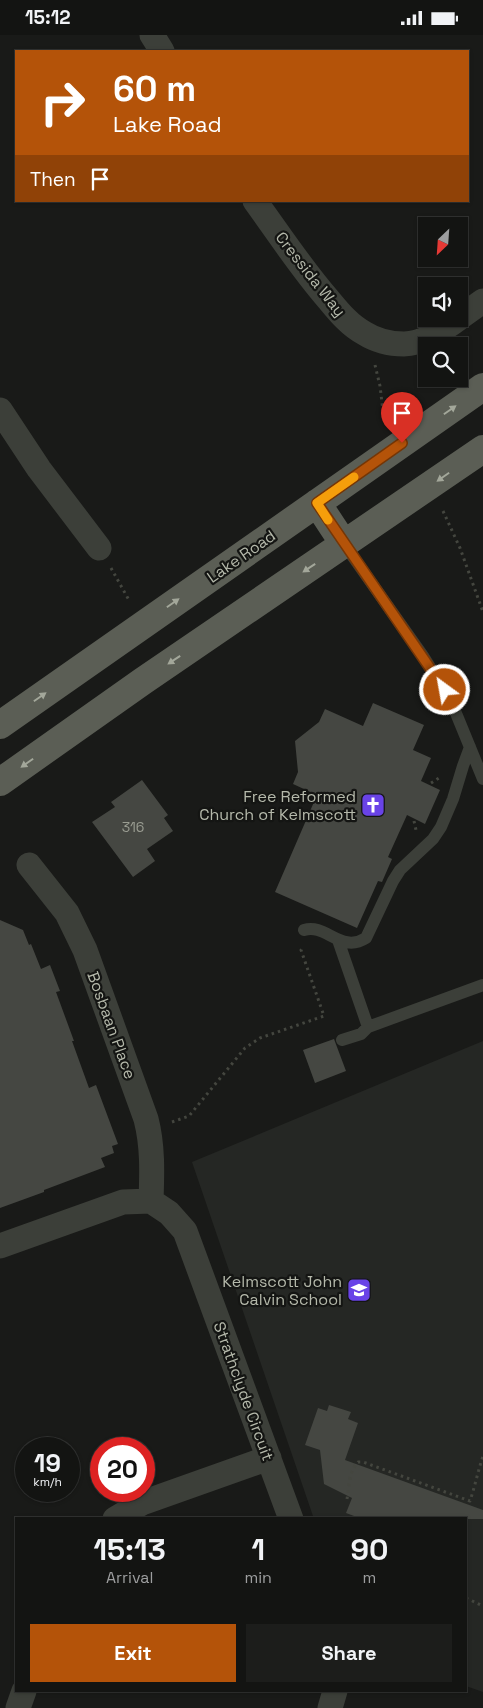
<!DOCTYPE html>
<style>
:root{--surface:#131412;--page:#1c1d1b;--text:#f1f3f6;--muted:#9d9e9f;--line:#323332;--accent:#b45309}
body{margin:0;font-family:"Space Grotesk",sans-serif;background:var(--page);color:var(--text);height:100vh;display:flex;flex-direction:column;font-size:19px;white-space:nowrap}
*{box-sizing:border-box;margin:0}
p{font-size:16px;color:var(--muted)}
.icon{flex:none;width:28px;height:28px;fill:none;stroke:currentColor;stroke-width:2;stroke-linecap:round;stroke-linejoin:round}
.map{position:relative;flex:1;overflow:hidden}
.drawer{position:absolute;left:15px;top:1482px;width:452px;height:175px;display:flex;flex-direction:column;background:var(--surface);border-radius:0px;box-shadow:0 1px 4px #0004,0 0 0 1px var(--line)}
.drawer>*{flex:none}
.top-card{position:absolute;left:15px;top:15px;width:454px;height:152px;border-radius:0px;box-shadow:0 1px 4px #0004,0 0 0 1px var(--line);background:#b45309;color:#fff;overflow:hidden}
.needle{width:32px;rotate:205deg}
.tools{position:absolute;left:418px;top:182px;display:grid;gap:10px}
.tools a{display:grid;place-items:center;width:50px;height:50px;border-radius:0px;background:var(--surface);box-shadow:0 1px 4px #0004,0 0 0 1px var(--line);font-size:25px}
.speed{position:absolute;left:15px;top:1402px;display:flex;gap:10px;font-size:25px;font-weight:700;text-align:center}
.speed>*{display:grid;place-content:center;width:65px;height:65px;border-radius:50%;background:var(--surface);box-shadow:0 1px 4px #0004,0 0 0 1px var(--line);line-height:1}
.speed small{font-size:12px;font-weight:400}
.speed .limit{border:8px solid #d22;background:#fff;color:#111}
.pin{position:absolute;display:grid;place-items:center;width:42px;height:42px;color:#fff;margin:-51px -21px;border-radius:50% 50% 50% 0;rotate:-45deg;box-shadow:0 0 5px #0007}
.pin .icon{rotate:45deg}
.me{position:absolute;width:55px;margin:-28px;rotate:328deg;stroke-linejoin:round;filter:drop-shadow(0 0 4px #0008)}
.turn{display:flex;align-items:center;gap:18px;height:105px;padding:0 15px;font-size:22px}
.turn .icon{width:65px;height:65px;stroke-width:2.5}
.turn b{display:block;font-size:35px;line-height:42px}
.then{display:flex;align-items:center;height:48px;padding:0 15px;background:#0003;gap:10px;font-size:19px}
.eta{display:flex;justify-content:space-evenly;align-items:center;height:85px;text-align:center}
.eta b{font-size:30px;font-weight:700;line-height:35px}
.cta{display:flex;gap:10px;margin-top:auto;padding:10px 15px}
.cta a{flex:1;height:58px;border-radius:0px;background:var(--accent);color:#fff;font-size:20px;font-weight:700;line-height:58px;text-align:center}
.cta a+a{background:var(--page);color:var(--text)}
.status{display:flex;justify-content:space-between;align-items:center;height:35px;padding:0 25px;background:var(--surface);direction:ltr}
.status svg{height:14px;fill:currentColor}
.map>svg:first-child{display:block}
.built{fill:#252724}
.building{fill:#454742}
.lines{fill:none;stroke-linecap:round;stroke-linejoin:round}
.path{stroke:#44463f;stroke-width:3;stroke-dasharray:2.5 4;stroke-linecap:butt}
.service{stroke:#3c3f39;stroke-width:12}
.minor{stroke:#3c3f39;stroke-width:25}
.primary{stroke:#5b5e55;stroke-width:28}
.oneway{fill:#a3a79a}
.route-casing{stroke:#753606;stroke-width:12}
.route{stroke:#b45309;stroke-width:9}
.slow{stroke:#f59e0b;stroke-width:9}
.labels{text-anchor:middle;stroke-width:4.5;stroke-linejoin:round;paint-order:stroke}
.number-label{font-size:14px;fill:#999c91}
.street-label{font-size:16px;fill:#b5b9ab;stroke:#141513}
.poi-label{font-size:16px;fill:#b5b9ab;stroke:#141513;text-anchor:end}
</style>
<div class="status"><b>15:12</b><svg viewBox="0 0 49 12"><path d="M0 12V9h3v3zM5 12V6h3v6zM10 12V3h3v9zM15 12V0h3v12zM26 1h20v11H26zM47 4h2v5h-2z"/></svg></div>
<div class="map">
<svg width="483" height="1673" viewBox="0 0 483 1673">
<rect width="100%" height="100%" fill="#191a18"/>
<path class="built" d="M 483,1006 L 483,1657 L 466,1651 L 466,1484 L 314,1484 L 192,1127 Z"/>
<path class="building" d="M 373,668 L 424,690 L 413,715 L 431,723 L 421,746 L 440,755 L 425,789 L 407,780 L 388,822 L 392,824 L 382,847 L 378,846 L 357,893 L 275,857 L 317,760 L 293,749 L 298,737 L 295,706 L 319,687 L 325,674 L 363,691 Z
M 142,745 L 168,780 L 164,783 L 173,796 L 147,814 L 155,826 L 133,842 L 92,787 L 115,772 L 111,767 Z
M 0,885 L 23,895 L 29,910 L 31,909 L 41,934 L 50,930 L 60,956 L 56,957 L 74,1006 L 72,1006 L 89,1053 L 96,1050 L 118,1109 L 112,1111 L 114,1118 L 101,1123 L 105,1132 L 44,1155 L 44,1157 L 0,1173 Z
M 334,1004 L 346,1036 L 315,1048 L 303,1015 Z
M 329,1370 L 351,1377 L 348,1384 L 358,1388 L 345,1425 L 483,1475 L 483,1484 L 362,1484 L 346,1478 L 352,1463 L 324,1449 L 320,1415 L 305,1410 L 318,1373 L 327,1376 Z"/>
<g class="lines">
<path class="path" d="M 375,330 L 380,351 L 383,376 L 389,386
M 443,476 L 460,513 L 483,577
M 111,533 L 130,567
M 431,748 L 439,743
M 414,786 L 416,795
M 172,1087 L 189,1081 L 245,1013 L 260,1003 L 324,981 L 301,915 L 302,914
M 347,1464 C 349,1452 349,1436 358,1427 L 363,1427 L 470,1466 C 475,1451 478,1436 483,1421
M 466,1563 L 483,1571"/>
<path class="service" d="M 344,509 L 423,621 L 451,666 L 483,744
M 304,895 C 326,888 341,919 366,903 L 393,846 L 400,835 L 433,804 L 441,792 L 453,764 L 463,731 L 470,712
M 338,905 L 368,992
M 342,1005 L 361,999 L 368,992 L 483,950"/>
<path class="minor" d="M 152,0 L 162,16
M 255,166 C 279,199 301,233 328,264 C 338,276 349,290 364,298 C 375,305 390,309 404,309 C 424,309 442,295 458,284
M 459,283 L 483,266
M 0,375 L 39,434 L 99,513
M 29,830 L 67,878 L 85,915 L 146,1084 C 153,1111 152,1138 151,1166
M 0,1211 L 123,1167 L 151,1166 L 169,1178 L 185,1196 L 291,1484
M 115,1484 L 142,1468 L 269,1423
M 18,1673 L 24,1656
M 330,1673 L 335,1656"/>
<path class="primary" d="M 317,468 L 344,509
M 0,690 L 483,352
M 0,747 L 143,646 L 483,414"/>
</g>
<defs><path id="oneway-solid" d="M-6-.8H1V-3.2L6.5 0L1 3.2V.8H-6Z" transform="scale(1.25)"/></defs>
<g class="oneway">
<use href="#oneway-solid" transform="translate(450 375) rotate(-35)"/>
<use href="#oneway-solid" transform="translate(443 442) rotate(145)"/>
<use href="#oneway-solid" transform="translate(309 533) rotate(146)"/>
<use href="#oneway-solid" transform="translate(173 568) rotate(-35)"/>
<use href="#oneway-solid" transform="translate(174 625) rotate(146)"/>
<use href="#oneway-solid" transform="translate(40 662) rotate(-35)"/>
<use href="#oneway-solid" transform="translate(27 728) rotate(145)"/>
</g>
<g class="lines">
<g class="route-casing">
<path id="route" d="M 402,408 L 317,468 L 445,655"/>
</g>
<use href="#route" class="route"/>
<path class="slow" d="M 328,485 L 317,468 L 354,442"/>
</g>
<defs>
<g id="church-square" transform="scale(1.25)"><rect x="-9" y="-9" width="18" height="18" rx="4" fill="#6943e7" stroke="#141513"/><path d="M-1.2-6h2.4v3.5h3.3v2.4h-3.3V6h-2.4V-.1h-3.3v-2.4h3.3Z" fill="#fff"/></g>
<g id="school-square" transform="scale(1.25)"><rect x="-9" y="-9" width="18" height="18" rx="4" fill="#6943e7" stroke="#141513"/><path d="M0-5L7-2L0 1L-7-2ZM-4 1L0 2.5L4 1V4Q0 6-4 4Z" fill="#fff"/></g>
</defs>
<g fill-rule="evenodd">
<use href="#church-square" x="373" y="770"/>
<use href="#school-square" x="359" y="1255"/>
</g>
<g class="labels">
<g class="number-label">
<text x="133" y="797">316</text>
</g>
<g class="street-label">
<text transform="translate(311 239) rotate(52)" y="6">Cressida Way</text>
<text transform="translate(241 521) rotate(-35)" y="6">Lake Road</text>
<text transform="translate(112 990) rotate(70)" y="6">Bosbaan Place</text>
<text transform="translate(244 1356) rotate(70)" y="6">Strathclyde Circuit</text>
</g>
<g class="poi-label">
<text x="356" y="767">Free Reformed<tspan x="356" dy="18">Church of Kelmscott</tspan></text>
<text x="342" y="1252">Kelmscott John<tspan x="342" dy="18">Calvin School</tspan></text>
</g>
</g>
</svg>
<div class="tools">
<a><svg class="needle" viewBox="-14 -14 28 28"><path d="M0-13l5 13h-10z" fill="#e53935"/><path d="M0 13l5-13h-10z" fill="#9d9e9f"/></svg></a>
<a><svg class="icon" aria-label="sound" viewBox="0 0 24 24"><path d="M4 9h4l5-4v14l-5-4H4zM17 9q2 3 0 6"/></svg></a>
<a><svg class="icon" aria-label="search" viewBox="0 0 24 24"><circle cx="10" cy="10" r="6"/><path d="M15 15l6 6"/></svg></a>
</div>
<div class="speed"><div>19<small>km/h</small></div><div class="limit">20</div></div>
<div class="pin" style="left:402px;top:408px;background:#d93025"><svg class="icon" aria-label="arrive" viewBox="0 0 24 24"><path d="M6 21V4h12l-3 4 3 4H6"/></svg></div>
<svg class="me" style="left:445px;top:655px" viewBox="-20 -20 40 40"><circle r="17" fill="#b45309" stroke="#fff" stroke-width="3"/><path d="M0-11L8 9 0 5-8 9z" fill="#fff"/></svg>
<div class="top-card">
<div class="turn"><svg class="icon" aria-label="right" viewBox="0 0 24 24"><path d="M7 20v-9h11M14 6l5 5-5 5"/></svg><div><b>60 m</b>Lake Road</div></div>
<div class="then">Then<svg class="icon" aria-label="arrive" viewBox="0 0 24 24"><path d="M6 21V4h12l-3 4 3 4H6"/></svg></div>
</div>
<section class="drawer">
<div class="eta">
<div><b>15:13</b><p>Arrival</p></div>
<div><b>1</b><p>min</p></div>
<div><b>90</b><p>m</p></div>
</div>
<div class="cta"><a>Exit</a><a>Share</a></div>
</section>
</div>
